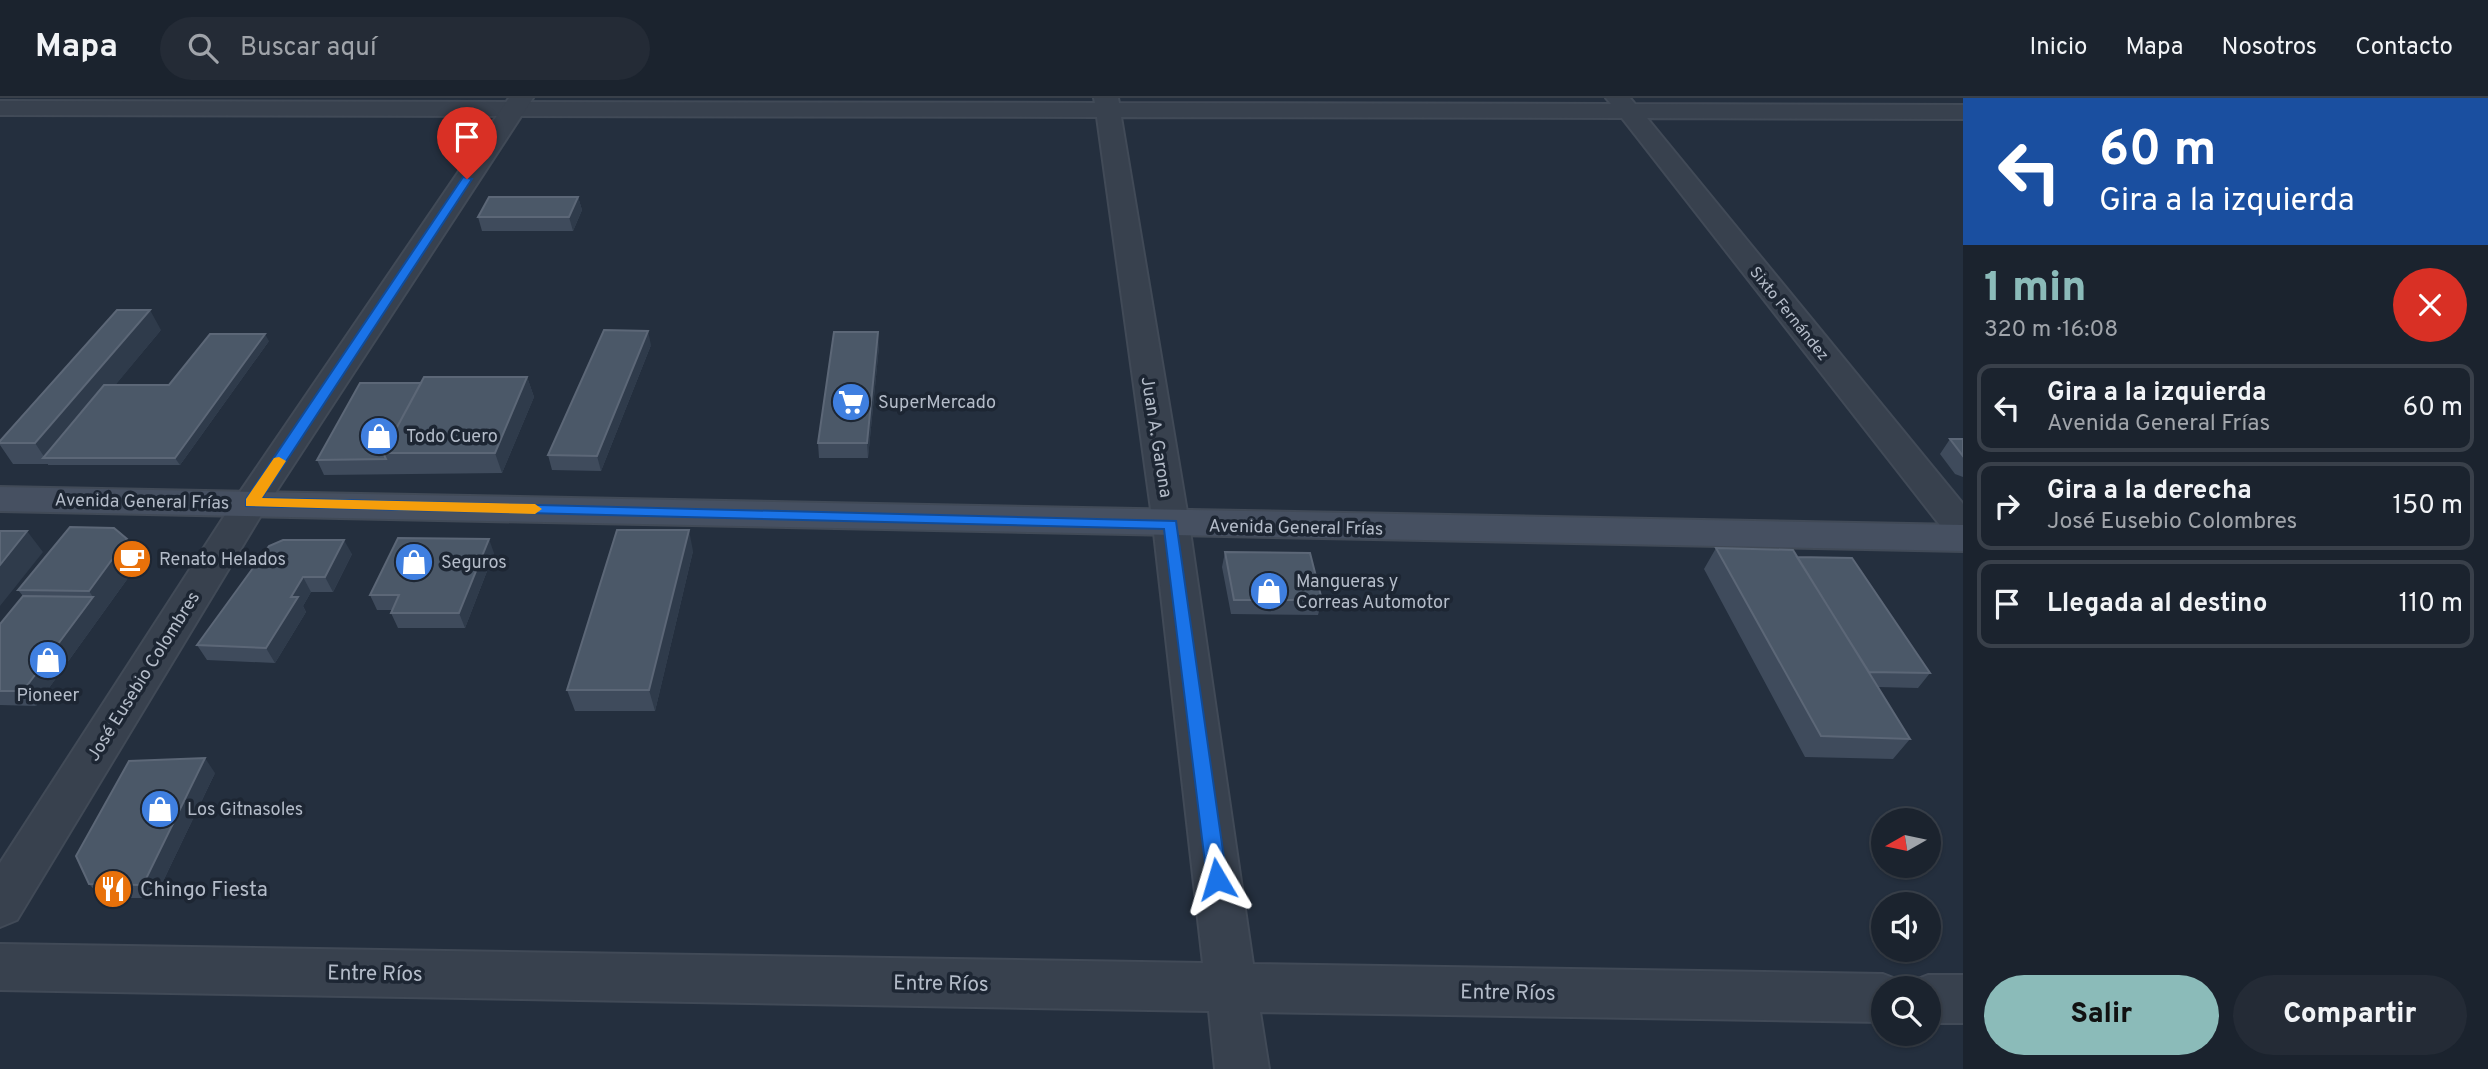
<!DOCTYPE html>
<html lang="es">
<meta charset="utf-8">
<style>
:root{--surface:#1b232e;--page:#242b36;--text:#f1f3f6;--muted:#a0a4aa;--line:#39404a;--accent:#8bbbb9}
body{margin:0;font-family:Overpass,sans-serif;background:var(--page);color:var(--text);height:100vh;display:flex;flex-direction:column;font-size:26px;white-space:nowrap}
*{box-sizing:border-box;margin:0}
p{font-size:23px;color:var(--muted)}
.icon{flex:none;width:38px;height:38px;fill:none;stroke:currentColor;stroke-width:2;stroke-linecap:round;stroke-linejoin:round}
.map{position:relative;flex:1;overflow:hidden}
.drawer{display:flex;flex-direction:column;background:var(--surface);width:525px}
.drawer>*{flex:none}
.guide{background:#1a4fa0;color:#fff;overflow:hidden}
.needle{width:46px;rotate:261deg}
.buttons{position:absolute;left:1871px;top:710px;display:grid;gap:14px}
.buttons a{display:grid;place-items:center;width:70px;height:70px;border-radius:50%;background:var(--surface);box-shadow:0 2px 5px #0004,0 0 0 2px var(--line);font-size:35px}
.pin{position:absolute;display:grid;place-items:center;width:60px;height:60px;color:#fff;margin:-72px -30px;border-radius:50% 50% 50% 0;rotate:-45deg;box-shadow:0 0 7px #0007}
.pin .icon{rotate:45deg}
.me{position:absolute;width:77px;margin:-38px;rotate:353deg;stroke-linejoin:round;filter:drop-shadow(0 0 5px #0008)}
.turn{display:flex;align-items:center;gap:24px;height:147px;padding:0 21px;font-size:32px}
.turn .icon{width:91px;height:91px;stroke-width:2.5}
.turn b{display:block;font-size:49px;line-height:60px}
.round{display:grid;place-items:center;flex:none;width:74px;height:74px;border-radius:37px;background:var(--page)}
.headline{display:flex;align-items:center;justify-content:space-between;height:119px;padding:0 21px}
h1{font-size:42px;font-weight:800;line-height:52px;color:var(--accent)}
.primary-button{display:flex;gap:14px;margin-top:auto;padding:14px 21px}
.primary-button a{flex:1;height:80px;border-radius:42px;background:var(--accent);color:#111;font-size:28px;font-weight:800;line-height:80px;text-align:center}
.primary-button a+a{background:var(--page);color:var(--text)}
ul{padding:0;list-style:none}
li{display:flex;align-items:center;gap:21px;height:88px;margin:0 14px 10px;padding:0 7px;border:4px solid var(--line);border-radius:14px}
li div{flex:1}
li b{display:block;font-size:26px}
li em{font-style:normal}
header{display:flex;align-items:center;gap:42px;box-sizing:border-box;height:98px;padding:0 35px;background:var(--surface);border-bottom:2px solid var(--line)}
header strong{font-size:33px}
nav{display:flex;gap:38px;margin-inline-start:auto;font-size:24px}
.search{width:490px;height:63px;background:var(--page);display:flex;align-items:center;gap:18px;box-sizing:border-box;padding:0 24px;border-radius:38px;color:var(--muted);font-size:26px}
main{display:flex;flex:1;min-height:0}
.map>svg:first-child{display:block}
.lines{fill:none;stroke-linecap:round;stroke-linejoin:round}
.minor-casing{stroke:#414a57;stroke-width:4}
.tertiary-casing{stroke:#414a57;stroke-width:4}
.secondary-casing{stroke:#414a57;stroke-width:4}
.minor{fill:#38414e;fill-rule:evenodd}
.tertiary{fill:#38414e;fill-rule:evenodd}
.secondary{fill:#465061;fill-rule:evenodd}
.wall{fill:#3f4b5c}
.shaded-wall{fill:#2f3b4b}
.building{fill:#4b5868;stroke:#5c6777;stroke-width:2}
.route{fill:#1a73e8;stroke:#114b97;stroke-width:2}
.slow{fill:#f59e0b}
.labels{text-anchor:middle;stroke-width:7;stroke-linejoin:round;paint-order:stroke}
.far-street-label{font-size:16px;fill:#b4bcc9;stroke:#1d2633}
.poi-label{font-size:18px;fill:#b4bcc9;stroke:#1d2633;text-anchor:start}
.street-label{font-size:18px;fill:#b4bcc9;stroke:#1d2633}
.near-poi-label{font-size:21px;fill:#b4bcc9;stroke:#1d2633;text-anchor:start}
.near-street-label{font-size:21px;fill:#b4bcc9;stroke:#1d2633}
</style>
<header>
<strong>Mapa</strong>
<div class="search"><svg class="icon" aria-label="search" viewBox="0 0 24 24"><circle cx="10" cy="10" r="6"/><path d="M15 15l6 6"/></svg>Buscar aquí</div>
<nav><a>Inicio</a><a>Mapa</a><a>Nosotros</a><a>Contacto</a></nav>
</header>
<main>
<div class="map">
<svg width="1963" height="971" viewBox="0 0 1963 971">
<rect width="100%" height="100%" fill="#242f3e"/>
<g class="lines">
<g class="minor-casing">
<path id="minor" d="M 1094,0 L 1118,0 L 1119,5 L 1611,6 L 1606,0 L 1630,0 L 1635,6 L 1963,7 L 1963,21 L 1647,20 L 1963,406 L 1963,443 L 1950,440 L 1622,20 L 1121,19 L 1189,426 L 1253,866 L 1883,876 L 1901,883 L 1905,891 L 1883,891 L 1883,924 L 1260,914 L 1269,971 L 1215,971 L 1209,913 L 0,892 L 0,846 L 1203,865 L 1153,426 L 1097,19 L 0,17 L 0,3 L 1095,5 Z
M 1928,877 L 1963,877 L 1963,925 L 1928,925 L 1928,891 L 1907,891 L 1910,884 Z"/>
</g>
<g class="tertiary-casing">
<path id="tertiary" d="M 509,0 L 533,0 L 266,409 L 17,822 L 0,829 L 0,765 L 238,397 Z"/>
</g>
<g class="secondary-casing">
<path id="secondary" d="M 0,389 L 1963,427 L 1963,453 L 0,413 Z"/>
</g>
<use href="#minor" class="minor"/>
<use href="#tertiary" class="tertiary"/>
<use href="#secondary" class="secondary"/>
</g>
<path class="wall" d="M 578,99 L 582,112 L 573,133 L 482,133 L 478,119 Z
M 161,232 L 115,287 L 169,287 L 269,243 L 180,367 L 48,367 L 48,366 L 13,366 L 0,347 L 0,343 Z
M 651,247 L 601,373 L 552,372 L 548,357 Z
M 879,248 L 868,360 L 819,360 L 818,345 Z
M 527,279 L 534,299 L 502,375 L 324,377 L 317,362 L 421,285 Z
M 1950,341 L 1963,341 L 1963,379 L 1955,376 L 1940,356 Z
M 269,448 L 352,456 L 333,494 L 311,494 L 303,508 L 306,514 L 275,565 L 207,562 L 197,547 Z
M 1716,450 L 1797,459 L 1930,575 L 1918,590 L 1878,589 L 1910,641 L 1893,661 L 1805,659 L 1704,471 Z
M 693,453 L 655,613 L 575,613 L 567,592 Z
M 1225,454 L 1322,502 L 1318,517 L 1231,516 L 1222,469 Z
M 494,455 L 465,530 L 398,530 L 391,515 L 392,512 L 377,512 L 370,497 Z
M 141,462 L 36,608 L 0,607 L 0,526 L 23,498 L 18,492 Z
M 215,675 L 155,800 L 102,800 L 89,786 Z"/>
<path class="shaded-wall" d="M 578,99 L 582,112 L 573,133 L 569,119 Z
M 150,212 L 161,232 L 55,360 L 45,360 L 35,345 Z
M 648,233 L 651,247 L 601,373 L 597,358 Z
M 878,234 L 879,248 L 868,360 L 867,345 Z
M 265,236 L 269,243 L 180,367 L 175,360 Z
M 527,279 L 534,299 L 502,375 L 495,355 Z
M 689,432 L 693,453 L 655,613 L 649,592 Z
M 27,433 L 43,454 L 0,508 L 0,467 Z
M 127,441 L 141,462 L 36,608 L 23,593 L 93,499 L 89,493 Z
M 489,441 L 494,455 L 465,530 L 459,515 Z
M 344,442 L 352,456 L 333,494 L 325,479 Z
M 303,479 L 311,494 L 303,508 L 306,514 L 275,565 L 266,550 L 291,499 Z
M 205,660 L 215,675 L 155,800 L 143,787 Z"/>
<path class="building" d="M 489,99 L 578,99 L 569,119 L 478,119 Z
M 117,212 L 150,212 L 35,345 L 0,345 L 0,343 Z
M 604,232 L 648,233 L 597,358 L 548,357 Z
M 834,234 L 878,234 L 867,345 L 818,345 Z
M 210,236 L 265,236 L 175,360 L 43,360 L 104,287 L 169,287 Z
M 424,279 L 527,279 L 495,355 L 383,355 Z
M 360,285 L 421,285 L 383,355 L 386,361 L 317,362 Z
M 1950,341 L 1963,341 L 1963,358 Z
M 70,429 L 114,430 L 127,441 L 89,493 L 18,492 Z
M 617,432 L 689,432 L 649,592 L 567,592 Z
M 0,433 L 27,433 L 0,467 Z
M 398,440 L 489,441 L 459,515 L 391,515 L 399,497 L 370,497 Z
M 283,442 L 344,442 L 325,479 L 303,479 L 291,499 L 298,499 L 266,550 L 197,547 L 269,448 Z
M 1716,450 L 1793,452 L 1910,641 L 1821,638 Z
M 1225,454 L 1310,455 L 1322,502 L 1234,502 Z
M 1797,459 L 1852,460 L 1930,575 L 1869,574 Z
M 23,498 L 93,499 L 23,593 L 0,593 L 0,526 Z
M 205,660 L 143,787 L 89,786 L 76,758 L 129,663 Z"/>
<path class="route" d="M 463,79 L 472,81 L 262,400 L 1176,423 L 1227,781 L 1224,787 L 1217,789 L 1210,787 L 1207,781 L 1164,431 L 246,408 L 246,401 Z"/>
<path class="slow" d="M 279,359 L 286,363 L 262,400 L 535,406 L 542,411 L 535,416 L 246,408 L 246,401 L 274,360 Z"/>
<defs>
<g id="supermarket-disc" transform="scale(2.0125)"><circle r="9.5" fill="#3f7fe0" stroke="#1d2633"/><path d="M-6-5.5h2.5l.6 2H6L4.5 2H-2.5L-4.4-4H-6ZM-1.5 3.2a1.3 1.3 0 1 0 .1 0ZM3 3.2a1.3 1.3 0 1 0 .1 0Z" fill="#fff"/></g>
<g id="shop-disc" transform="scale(2.0125)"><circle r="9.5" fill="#3f7fe0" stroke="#1d2633"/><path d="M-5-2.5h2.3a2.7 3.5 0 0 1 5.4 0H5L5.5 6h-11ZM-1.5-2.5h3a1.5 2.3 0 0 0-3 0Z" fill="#fff"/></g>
<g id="cafe-disc" transform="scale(2.0125)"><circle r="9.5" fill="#e8710a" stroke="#1d2633"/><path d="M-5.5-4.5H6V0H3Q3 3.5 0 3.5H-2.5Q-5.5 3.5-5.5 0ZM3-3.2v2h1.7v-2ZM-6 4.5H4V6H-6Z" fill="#fff"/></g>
<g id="restaurant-disc" transform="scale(2.0125)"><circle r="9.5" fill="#e8710a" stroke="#1d2633"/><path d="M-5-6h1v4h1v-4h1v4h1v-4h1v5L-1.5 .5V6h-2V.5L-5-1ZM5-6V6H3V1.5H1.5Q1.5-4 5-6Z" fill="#fff"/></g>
</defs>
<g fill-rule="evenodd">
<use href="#supermarket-disc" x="851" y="304"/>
<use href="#shop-disc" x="379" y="338"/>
<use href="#cafe-disc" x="132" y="461"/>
<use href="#shop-disc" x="414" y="464"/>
<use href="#shop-disc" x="1269" y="493"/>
<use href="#shop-disc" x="48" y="562"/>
<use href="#shop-disc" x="160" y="711"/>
<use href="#restaurant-disc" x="113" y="791"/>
</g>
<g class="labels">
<g class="far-street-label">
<text transform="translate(1790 215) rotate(51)" y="6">Sixto Fernández</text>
</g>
<g class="poi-label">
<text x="878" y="310">SuperMercado</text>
<text x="406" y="344">Todo Cuero</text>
<text x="159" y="467">Renato Helados</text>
<text x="441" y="470">Seguros</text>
<text x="1296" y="489">Mangueras y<tspan x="1296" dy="21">Correas Automotor</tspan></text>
<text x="48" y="603" text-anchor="middle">Pioneer</text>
<text x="187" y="717">Los Gitnasoles</text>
</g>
<g class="street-label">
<text transform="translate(1157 339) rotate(81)" y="6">Juan A. Garona</text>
<text transform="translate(142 403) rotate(1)" y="6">Avenida General Frías</text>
<text transform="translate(1296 429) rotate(1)" y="6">Avenida General Frías</text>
<text transform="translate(143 578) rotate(-58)" y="6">José Eusebio Colombres</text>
</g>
<g class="near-poi-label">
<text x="140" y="798">Chingo Fiesta</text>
</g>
<g class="near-street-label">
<text transform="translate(375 875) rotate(1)" y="7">Entre Ríos</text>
<text transform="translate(941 885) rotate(1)" y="7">Entre Ríos</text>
<text transform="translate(1508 894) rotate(1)" y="7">Entre Ríos</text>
</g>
</g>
</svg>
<div class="buttons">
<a><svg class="needle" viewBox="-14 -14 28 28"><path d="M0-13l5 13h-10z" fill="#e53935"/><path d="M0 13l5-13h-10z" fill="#a0a4aa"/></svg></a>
<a><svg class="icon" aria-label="sound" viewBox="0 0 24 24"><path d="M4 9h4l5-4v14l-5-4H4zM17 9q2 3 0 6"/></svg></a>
<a><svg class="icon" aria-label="search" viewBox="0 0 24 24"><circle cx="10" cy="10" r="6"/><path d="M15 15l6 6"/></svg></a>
</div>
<div class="pin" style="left:467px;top:81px;background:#d93025"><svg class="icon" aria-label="arrive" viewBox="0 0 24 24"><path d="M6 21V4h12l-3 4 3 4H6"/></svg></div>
<svg class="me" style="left:1217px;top:781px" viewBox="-20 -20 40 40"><path d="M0-17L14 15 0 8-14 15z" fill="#1a73e8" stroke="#fff" stroke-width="4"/></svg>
</div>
<section class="drawer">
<div class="guide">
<div class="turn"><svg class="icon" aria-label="left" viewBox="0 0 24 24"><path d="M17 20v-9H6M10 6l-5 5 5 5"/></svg><div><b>60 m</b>Gira a la izquierda</div></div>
</div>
<div class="headline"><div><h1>1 min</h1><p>320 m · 16:08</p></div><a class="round" style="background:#d93025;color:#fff"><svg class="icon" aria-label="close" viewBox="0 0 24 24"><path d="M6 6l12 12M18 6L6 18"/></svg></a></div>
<ul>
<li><svg class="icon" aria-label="left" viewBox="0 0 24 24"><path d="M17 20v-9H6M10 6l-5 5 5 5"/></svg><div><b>Gira a la izquierda</b><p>Avenida General Frías</p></div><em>60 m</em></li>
<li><svg class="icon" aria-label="right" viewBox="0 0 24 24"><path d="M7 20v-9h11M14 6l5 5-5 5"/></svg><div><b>Gira a la derecha</b><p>José Eusebio Colombres</p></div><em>150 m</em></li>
<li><svg class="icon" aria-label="arrive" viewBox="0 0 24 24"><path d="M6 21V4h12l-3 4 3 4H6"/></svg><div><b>Llegada al destino</b></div><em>110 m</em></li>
</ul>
<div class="primary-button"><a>Salir</a><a>Compartir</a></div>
</section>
</main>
